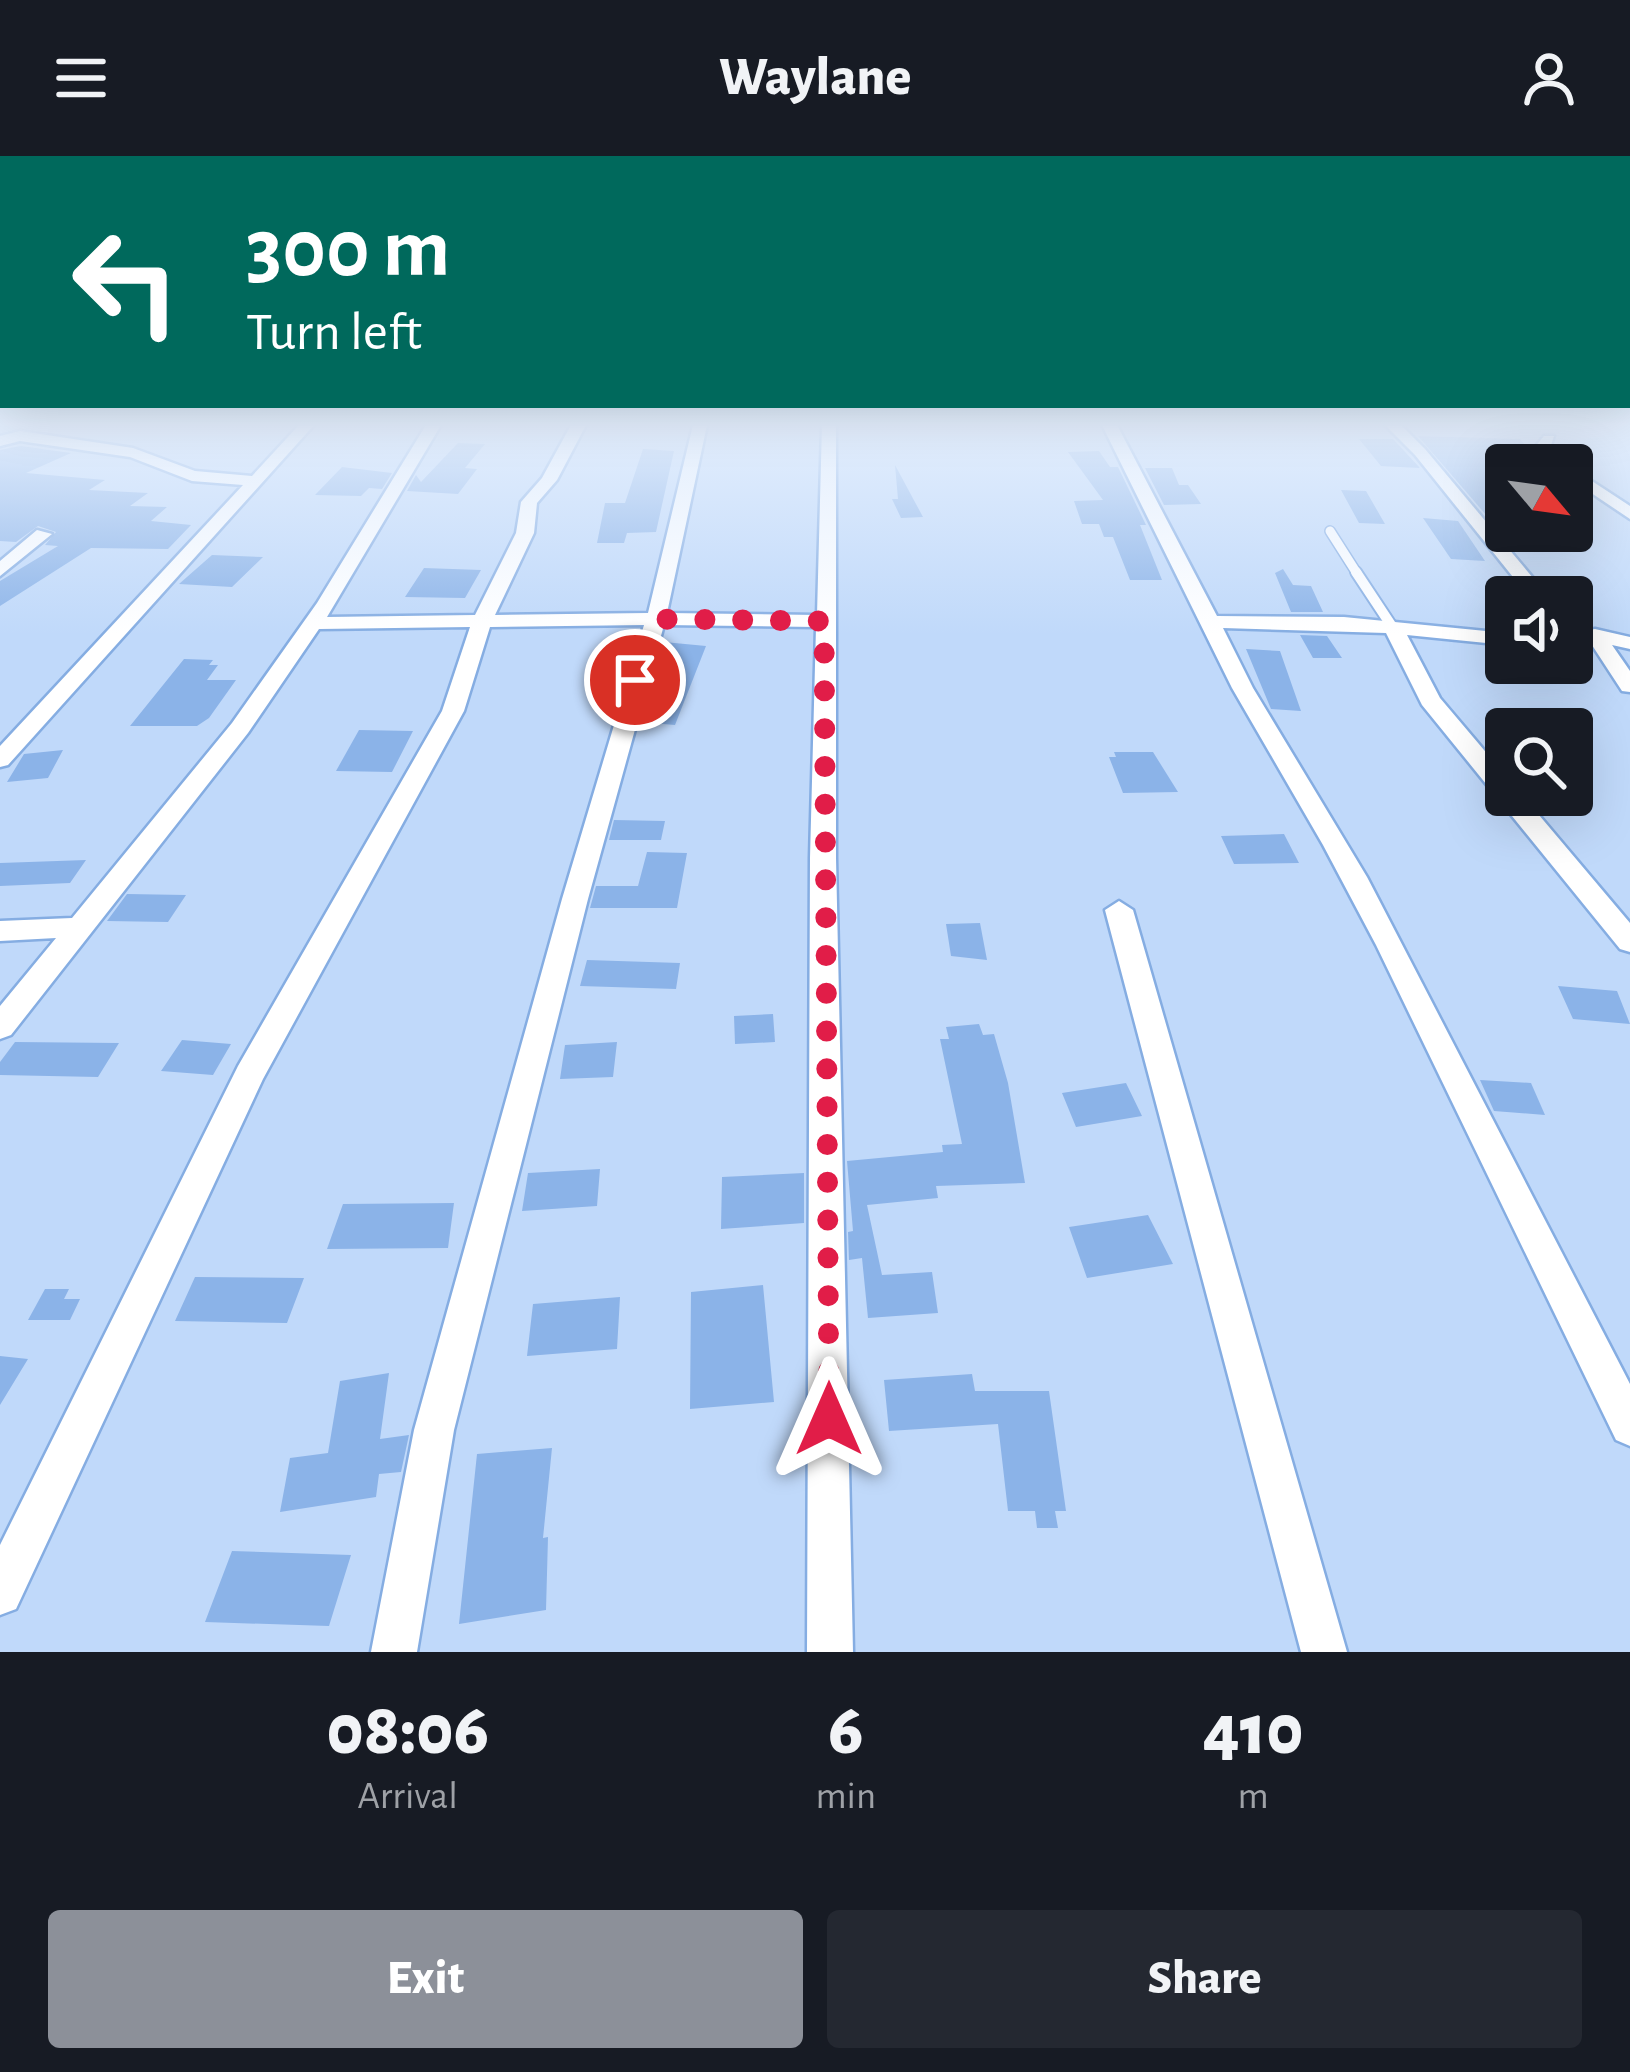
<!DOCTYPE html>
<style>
:root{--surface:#171b24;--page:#242831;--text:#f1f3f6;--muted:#9ea1a6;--accent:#8c9099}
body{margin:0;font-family:"Alegreya Sans",sans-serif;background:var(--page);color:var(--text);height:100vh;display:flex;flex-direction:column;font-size:45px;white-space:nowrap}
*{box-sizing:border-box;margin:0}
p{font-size:39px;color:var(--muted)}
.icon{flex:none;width:66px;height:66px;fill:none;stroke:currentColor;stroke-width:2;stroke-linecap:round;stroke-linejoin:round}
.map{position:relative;height:1496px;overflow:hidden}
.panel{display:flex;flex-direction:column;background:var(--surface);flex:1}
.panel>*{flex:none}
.banner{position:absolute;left:0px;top:0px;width:1632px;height:252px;box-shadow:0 12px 48px #0002;background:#00695c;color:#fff;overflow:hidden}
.needle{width:78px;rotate:119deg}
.controls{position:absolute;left:1485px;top:288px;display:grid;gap:24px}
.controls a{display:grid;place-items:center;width:108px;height:108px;border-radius:12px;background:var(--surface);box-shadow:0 12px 48px #0002;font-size:60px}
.pin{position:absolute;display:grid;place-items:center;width:102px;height:102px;color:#fff;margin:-51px;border:6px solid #fff;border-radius:50%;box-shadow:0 3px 12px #0007}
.me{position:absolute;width:132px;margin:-66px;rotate:0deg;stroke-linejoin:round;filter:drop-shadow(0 0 9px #0008)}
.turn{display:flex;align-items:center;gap:42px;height:252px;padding:0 48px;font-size:54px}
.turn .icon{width:156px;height:156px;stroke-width:2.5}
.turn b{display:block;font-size:84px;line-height:102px}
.eta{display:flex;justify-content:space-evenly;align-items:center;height:204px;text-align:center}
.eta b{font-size:72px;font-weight:800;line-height:84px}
.primary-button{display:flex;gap:24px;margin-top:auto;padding:24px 48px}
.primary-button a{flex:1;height:138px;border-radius:12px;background:var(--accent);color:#fff;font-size:48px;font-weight:800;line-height:138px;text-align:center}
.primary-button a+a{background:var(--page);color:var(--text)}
header{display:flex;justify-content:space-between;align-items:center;height:156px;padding:0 48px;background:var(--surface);font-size:54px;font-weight:800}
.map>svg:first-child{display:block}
.building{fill:#8bb3e8}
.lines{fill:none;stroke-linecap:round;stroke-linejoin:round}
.lane-far1-casing{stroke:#85ade2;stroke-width:12}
.lane-casing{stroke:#85ade2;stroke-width:14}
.street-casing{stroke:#85ade2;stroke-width:5}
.lane-far1{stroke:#fff;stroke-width:9}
.lane{stroke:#fff;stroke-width:10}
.street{fill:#fff;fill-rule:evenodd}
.route{stroke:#e11d48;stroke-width:21;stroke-dasharray:0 37.8}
</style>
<header><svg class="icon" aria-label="menu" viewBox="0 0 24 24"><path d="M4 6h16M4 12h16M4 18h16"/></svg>Waylane<svg class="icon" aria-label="person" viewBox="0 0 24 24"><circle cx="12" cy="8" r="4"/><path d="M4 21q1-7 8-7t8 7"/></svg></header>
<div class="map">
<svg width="1630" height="1496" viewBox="0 0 1630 1496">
<rect width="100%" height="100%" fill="#c0d9fa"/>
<path class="building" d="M 1418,280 L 1520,283 L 1539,305 L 1506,304 L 1506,360 L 1487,360 Z
M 1359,283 L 1393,283 L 1420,312 L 1381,310 Z
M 458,287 L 485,288 L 465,312 L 477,313 L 458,338 L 407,335 L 416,319 L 421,326 Z
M 20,290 L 71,297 L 26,317 L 105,324 L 89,334 L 148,337 L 130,350 L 167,351 L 151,365 L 191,369 L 168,393 L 91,392 L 0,450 L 0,425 L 58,390 L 45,389 L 56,376 L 38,370 L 16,386 L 0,385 L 0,294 Z
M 643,293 L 674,295 L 656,376 L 627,377 L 624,387 L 597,387 L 605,347 L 625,347 Z
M 1099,295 L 1110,311 L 1118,311 L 1146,369 L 1140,369 L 1162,424 L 1130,424 L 1113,381 L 1104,381 L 1099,368 L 1082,368 L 1074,345 L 1103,344 L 1068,296 Z
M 895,309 L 923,361 L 901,362 L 892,343 L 898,343 Z
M 342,311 L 392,317 L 382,333 L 369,332 L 361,340 L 315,339 Z
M 1145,312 L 1172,312 L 1179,329 L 1188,329 L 1201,348 L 1164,349 Z
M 1341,334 L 1366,335 L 1385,368 L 1359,367 Z
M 1423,362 L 1458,365 L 1485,405 L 1451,403 Z
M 212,399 L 263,401 L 232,431 L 179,428 Z
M 424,412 L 481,414 L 465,442 L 405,441 Z
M 1283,413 L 1293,429 L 1311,430 L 1323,456 L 1291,456 L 1275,417 Z
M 1300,479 L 1327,480 L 1342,502 L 1313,502 Z
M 664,486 L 706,490 L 675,569 L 651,567 L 671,521 L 657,521 L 656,514 Z
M 1246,493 L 1280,495 L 1301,555 L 1271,553 Z
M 184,503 L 213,504 L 209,509 L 218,509 L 207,524 L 236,524 L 209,562 L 197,570 L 130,570 Z
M 359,574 L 413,575 L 392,616 L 336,615 Z
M 63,594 L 48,622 L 7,626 L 24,598 Z
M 1114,596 L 1153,596 L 1178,636 L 1123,637 L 1109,601 L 1116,601 Z
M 614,664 L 665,665 L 661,684 L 609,684 Z
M 1284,678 L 1299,707 L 1234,708 L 1221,680 Z
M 647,696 L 687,697 L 677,752 L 590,752 L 596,730 L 638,730 Z
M 86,704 L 70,727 L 0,730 L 0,707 Z
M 127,738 L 186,739 L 168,766 L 107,765 Z
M 980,767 L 987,804 L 951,800 L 946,768 Z
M 587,804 L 680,807 L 676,833 L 580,830 Z
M 1558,830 L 1617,835 L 1630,868 L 1573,863 Z
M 773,858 L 775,886 L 735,888 L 734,860 Z
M 979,868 L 983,879 L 994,878 L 1008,927 L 1025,1027 L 936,1030 L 938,1042 L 867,1049 L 882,1119 L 932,1116 L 938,1157 L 868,1162 L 862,1102 L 849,1104 L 848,1076 L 853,1075 L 847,1005 L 943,996 L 942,989 L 962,988 L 940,883 L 949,883 L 946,871 Z
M 182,884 L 231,888 L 213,919 L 161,915 Z
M 15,886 L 119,887 L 98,921 L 0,919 L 0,906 Z
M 617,886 L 613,921 L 560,923 L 565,889 Z
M 1480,924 L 1531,927 L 1545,959 L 1494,955 Z
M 1126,927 L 1142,960 L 1076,971 L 1062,937 Z
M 600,1013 L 597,1050 L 522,1055 L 528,1017 Z
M 804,1017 L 804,1067 L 721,1073 L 722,1021 Z
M 454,1047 L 448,1092 L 327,1093 L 343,1048 Z
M 1148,1059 L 1173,1108 L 1087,1122 L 1069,1071 Z
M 195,1121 L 304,1122 L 287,1167 L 175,1165 Z
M 763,1129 L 774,1246 L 690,1253 L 691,1136 Z
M 45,1133 L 69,1133 L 64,1143 L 80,1143 L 70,1164 L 28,1164 Z
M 620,1141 L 617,1193 L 527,1200 L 533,1148 Z
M 0,1200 L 28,1203 L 0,1249 Z
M 389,1217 L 380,1283 L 409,1279 L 401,1316 L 379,1318 L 376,1341 L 280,1356 L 290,1302 L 328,1297 L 340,1225 Z
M 972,1218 L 975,1235 L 1049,1235 L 1066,1355 L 1055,1355 L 1058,1372 L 1037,1372 L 1035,1355 L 1008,1355 L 998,1268 L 889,1275 L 884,1224 Z
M 552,1292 L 543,1382 L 548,1381 L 546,1454 L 459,1468 L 477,1298 Z
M 232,1395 L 351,1399 L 329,1470 L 205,1466 Z"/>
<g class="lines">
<g class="lane-far1-casing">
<path id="lane-far1" d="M 1330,375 L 1358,419"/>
</g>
<g class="lane-casing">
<path id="lane" d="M 1356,416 L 1393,472"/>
</g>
<g class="street-casing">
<path id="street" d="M 299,269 L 314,269 L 8,609 L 0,611 L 0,590 L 243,329 L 192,325 L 130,301 L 20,285 L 0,290 L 0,280 L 20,275 L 133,292 L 195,315 L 252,320 Z
M 426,269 L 441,269 L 327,461 L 475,459 L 516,377 L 521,346 L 542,322 L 571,269 L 586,269 L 557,324 L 537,347 L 534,377 L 495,459 L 648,457 L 693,269 L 707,269 L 667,457 L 817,459 L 822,269 L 836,269 L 836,702 L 853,1496 L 807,1496 L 810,702 L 816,471 L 664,469 L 588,743 L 454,1274 L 417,1496 L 371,1496 L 414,1274 L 562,743 L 644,469 L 490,471 L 464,555 L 263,923 L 16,1453 L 0,1459 L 0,1389 L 238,910 L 442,555 L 470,471 L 319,473 L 248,577 L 11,879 L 0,883 L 0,850 L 56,782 L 0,785 L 0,765 L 72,762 L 232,567 L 317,447 Z
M 1102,269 L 1117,269 L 1217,460 L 1344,461 L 1506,477 L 1506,489 L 1407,479 L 1440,542 L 1506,620 L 1506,639 L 1522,639 L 1630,767 L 1630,796 L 1620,793 L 1422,549 L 1386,477 L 1223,472 L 1253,532 L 1367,721 L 1630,1228 L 1630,1290 L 1616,1284 L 1376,789 L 1323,689 L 1232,532 Z
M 1385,269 L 1401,269 L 1425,293 L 1549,441 L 1529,441 L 1415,299 Z
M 1544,280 L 1554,280 L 1550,292 L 1567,309 L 1550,309 L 1534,292 Z
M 1572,312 L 1630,350 L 1630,363 L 1572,324 Z
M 37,374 L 52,378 L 0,420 L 0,405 Z
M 1595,473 L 1630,481 L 1630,493 L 1612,489 L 1630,515 L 1630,536 L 1622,535 L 1590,486 L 1572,489 L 1572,477 Z
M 1119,745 L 1133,754 L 1347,1496 L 1301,1496 L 1105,754 Z"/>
</g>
<use href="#lane-far1" class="lane-far1"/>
<use href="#lane" class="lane"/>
<use href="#street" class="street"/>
</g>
<linearGradient id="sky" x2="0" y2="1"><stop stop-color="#81b2ba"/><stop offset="0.56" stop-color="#e3eefd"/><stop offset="1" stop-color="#e3eefd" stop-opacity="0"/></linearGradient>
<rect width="1630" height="479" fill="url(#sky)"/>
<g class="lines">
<path class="route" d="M 635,524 L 656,463 L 824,465 L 829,1263"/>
</g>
</svg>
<div class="controls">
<a><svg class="needle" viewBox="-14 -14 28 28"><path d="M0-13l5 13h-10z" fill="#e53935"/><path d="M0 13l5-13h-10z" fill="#9ea1a6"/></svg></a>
<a><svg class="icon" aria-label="sound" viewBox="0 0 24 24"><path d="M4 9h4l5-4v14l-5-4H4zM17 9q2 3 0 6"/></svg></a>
<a><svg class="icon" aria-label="search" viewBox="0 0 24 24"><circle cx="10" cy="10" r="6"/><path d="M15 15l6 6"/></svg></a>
</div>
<div class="pin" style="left:635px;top:524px;background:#d93025"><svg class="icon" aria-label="arrive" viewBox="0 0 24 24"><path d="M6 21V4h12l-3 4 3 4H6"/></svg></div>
<svg class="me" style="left:829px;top:1263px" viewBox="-20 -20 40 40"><path d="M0-17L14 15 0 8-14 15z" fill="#e11d48" stroke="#fff" stroke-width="4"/></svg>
<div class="banner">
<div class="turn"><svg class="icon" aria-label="left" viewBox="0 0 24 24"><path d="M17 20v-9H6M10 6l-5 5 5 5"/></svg><div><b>300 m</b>Turn left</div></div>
</div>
</div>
<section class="panel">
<div class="eta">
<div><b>08:06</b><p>Arrival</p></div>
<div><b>6</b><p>min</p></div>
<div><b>410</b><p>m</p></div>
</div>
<div class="primary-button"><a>Exit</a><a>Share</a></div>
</section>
